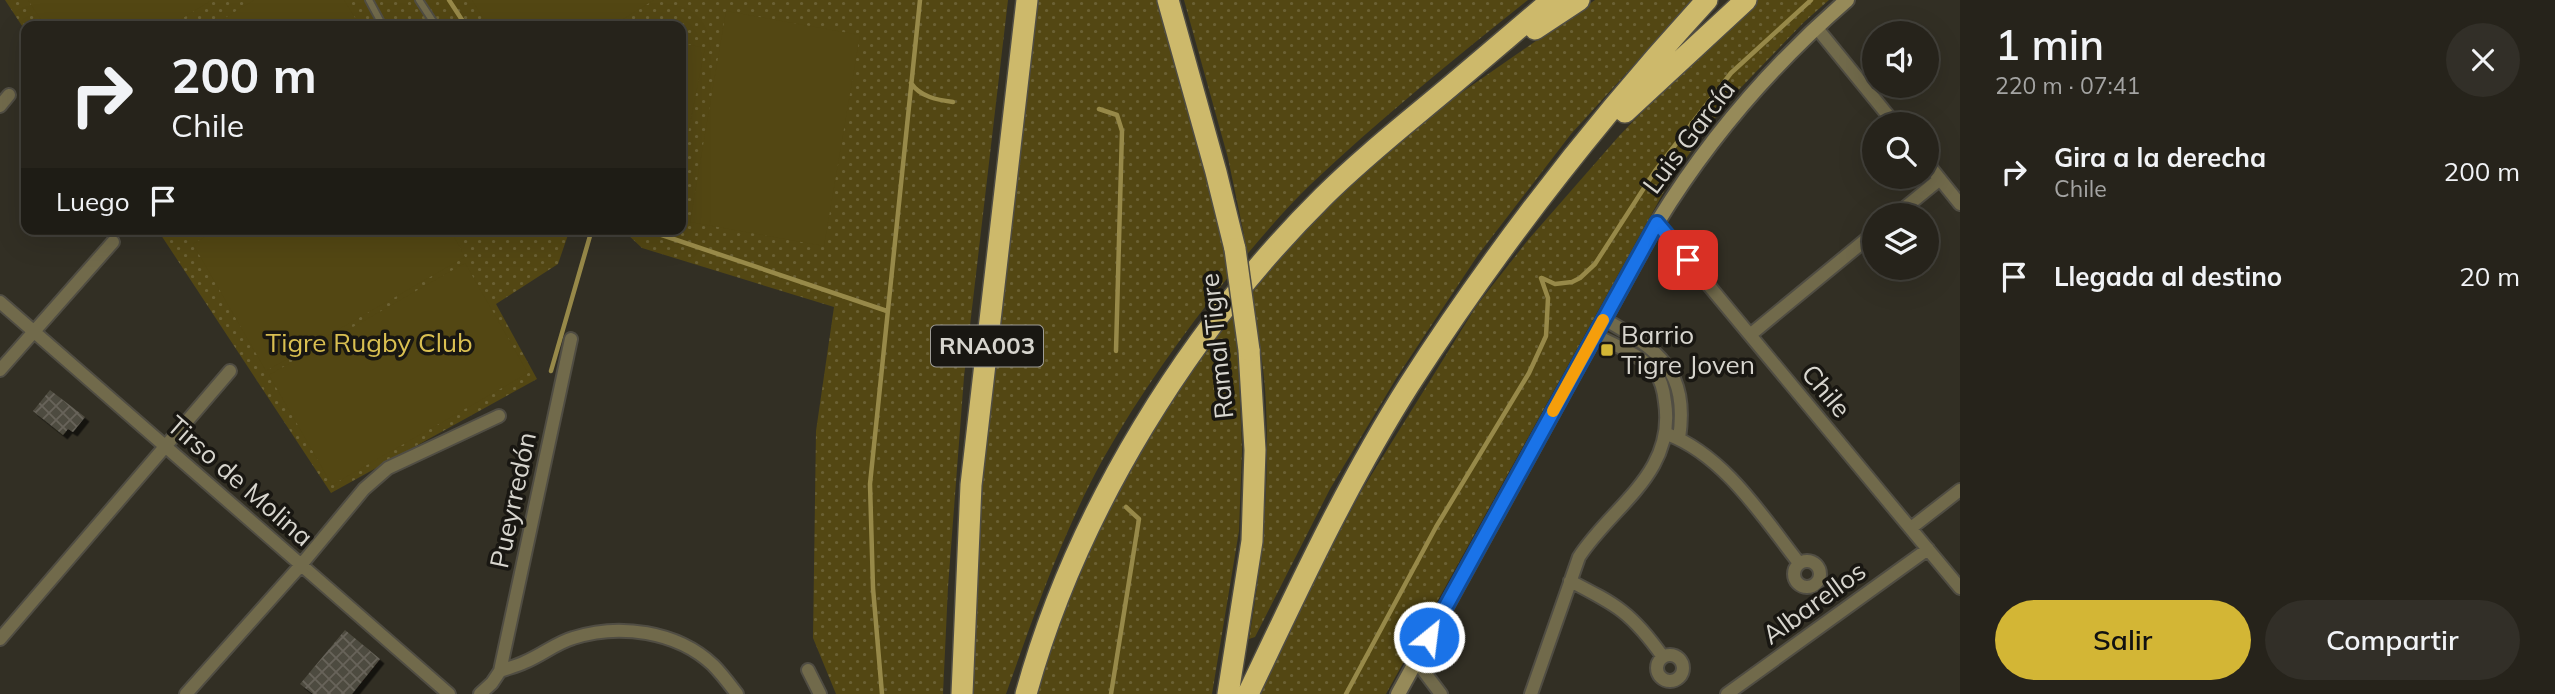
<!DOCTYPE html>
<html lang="es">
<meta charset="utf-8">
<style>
:root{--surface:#26231b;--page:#322f28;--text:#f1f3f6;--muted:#a4a4a3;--line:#42403a;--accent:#d3b635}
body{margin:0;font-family:Mulish,sans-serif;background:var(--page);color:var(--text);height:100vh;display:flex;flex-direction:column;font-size:26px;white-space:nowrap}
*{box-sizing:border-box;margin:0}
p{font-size:23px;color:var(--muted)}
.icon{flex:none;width:38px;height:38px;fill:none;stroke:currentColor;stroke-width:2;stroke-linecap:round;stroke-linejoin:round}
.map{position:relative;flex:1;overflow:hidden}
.sheet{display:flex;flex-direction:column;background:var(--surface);width:595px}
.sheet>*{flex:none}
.banner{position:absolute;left:21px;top:21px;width:665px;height:214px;border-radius:14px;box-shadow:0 7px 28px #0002,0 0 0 2px var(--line);background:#26231b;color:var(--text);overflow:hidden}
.fabs{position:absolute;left:1862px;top:21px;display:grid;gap:14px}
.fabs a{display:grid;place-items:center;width:77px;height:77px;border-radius:50%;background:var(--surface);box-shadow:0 7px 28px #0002,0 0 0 2px var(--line);font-size:35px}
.pin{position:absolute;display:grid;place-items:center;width:60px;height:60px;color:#fff;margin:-30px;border-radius:14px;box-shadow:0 4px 10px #0006}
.me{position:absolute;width:77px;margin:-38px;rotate:29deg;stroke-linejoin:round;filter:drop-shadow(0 0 5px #0008)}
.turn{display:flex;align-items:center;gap:24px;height:147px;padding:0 35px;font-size:32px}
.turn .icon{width:91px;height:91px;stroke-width:2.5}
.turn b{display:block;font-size:49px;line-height:60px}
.then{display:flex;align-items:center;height:66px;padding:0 35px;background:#0003;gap:14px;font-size:26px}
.round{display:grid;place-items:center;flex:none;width:74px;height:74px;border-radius:37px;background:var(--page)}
.overview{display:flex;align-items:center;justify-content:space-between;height:119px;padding:0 35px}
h1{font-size:42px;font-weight:600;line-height:52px}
.cta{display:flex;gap:14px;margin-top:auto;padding:14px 35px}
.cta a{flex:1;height:80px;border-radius:42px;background:var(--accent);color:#111;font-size:28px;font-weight:600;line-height:80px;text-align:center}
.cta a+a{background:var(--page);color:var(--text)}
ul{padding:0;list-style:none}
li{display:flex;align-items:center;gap:21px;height:105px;padding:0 35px}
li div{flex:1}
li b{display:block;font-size:26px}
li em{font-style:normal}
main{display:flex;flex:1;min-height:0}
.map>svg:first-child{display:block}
.grass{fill:url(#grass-dots)}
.pitch{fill:#534713}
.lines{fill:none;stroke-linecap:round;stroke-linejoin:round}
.stream{stroke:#978949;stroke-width:4.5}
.building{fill:url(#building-cross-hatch);filter:url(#shadow)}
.lane-casing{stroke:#504d43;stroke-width:10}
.street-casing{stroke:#504d43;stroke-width:16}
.secondary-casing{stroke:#504d43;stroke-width:18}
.highway-casing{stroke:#504d43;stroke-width:24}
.lane{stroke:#716a4b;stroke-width:6}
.street{stroke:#716a4b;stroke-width:12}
.secondary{stroke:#968a59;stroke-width:14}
.highway{stroke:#cdb96b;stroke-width:21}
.highway-bridge-casing{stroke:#504d43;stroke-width:24;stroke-linecap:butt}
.highway-bridge{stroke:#cdb96b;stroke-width:21}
.route-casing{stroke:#114b97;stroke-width:18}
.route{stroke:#1a73e8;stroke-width:12}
.slow{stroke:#f59e0b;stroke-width:12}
.poi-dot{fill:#d3b635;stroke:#191712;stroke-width:2.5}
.labels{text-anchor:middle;stroke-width:7;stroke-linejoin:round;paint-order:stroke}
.shield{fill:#191712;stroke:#9e9c96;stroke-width:2}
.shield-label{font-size:24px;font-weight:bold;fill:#d7d5ce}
.street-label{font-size:26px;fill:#d7d5ce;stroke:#191712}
.poi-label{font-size:26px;fill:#d7d5ce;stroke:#191712;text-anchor:start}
.park-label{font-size:26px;fill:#d9bf51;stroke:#191712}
</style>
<main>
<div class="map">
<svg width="1960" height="694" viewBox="0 0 1960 694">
<defs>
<pattern id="grass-dots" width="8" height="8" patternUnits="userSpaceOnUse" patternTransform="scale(1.75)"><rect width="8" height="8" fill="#534713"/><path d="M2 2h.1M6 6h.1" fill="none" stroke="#6b6134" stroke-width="1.8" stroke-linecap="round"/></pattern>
<pattern id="building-cross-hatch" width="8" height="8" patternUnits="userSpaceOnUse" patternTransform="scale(1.75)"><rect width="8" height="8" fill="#4e4b3f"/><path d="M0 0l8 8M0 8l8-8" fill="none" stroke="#67645a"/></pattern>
<filter id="shadow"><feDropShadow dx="4.5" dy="4.5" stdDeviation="0" flood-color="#0009"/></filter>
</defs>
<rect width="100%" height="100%" fill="#322f24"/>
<path class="grass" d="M 5,0 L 1008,0 L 964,377 L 948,587 L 943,694 L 836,694 L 813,638 L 816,431 L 834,307 L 642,248 L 627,234 L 614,229 L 681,229 L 681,26 L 26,26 L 26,32 Z
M 1035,0 L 1157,0 L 1211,196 L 1226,258 L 1244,235 L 1228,158 L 1184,0 L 1528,0 C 1454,59 1379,120 1310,185 C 1281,213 1255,245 1229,276 C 1183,334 1139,395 1103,459 C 1062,534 1034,615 1006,694 L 973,694 L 974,621 L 988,404 Z
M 1595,0 L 1693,0 L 1571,134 L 1478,255 L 1397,377 L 1330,489 L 1255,637 L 1249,639 C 1262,562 1270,485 1266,406 C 1265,371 1258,335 1252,300 L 1234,324 L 1238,354 L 1242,450 L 1239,531 L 1212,694 L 1036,694 L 1061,619 L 1107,512 L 1147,438 L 1197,358 L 1254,281 L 1341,191 L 1419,122 Z
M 1757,0 L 1829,0 L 1804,22 L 1726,103 L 1671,179 L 1386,694 L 1260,694 L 1304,599 L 1362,490 L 1477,305 L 1528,240 L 1619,136 L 1725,26 Z
M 157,229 L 570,229 L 558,264 L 496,304 L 537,379 L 331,493 Z"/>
<path class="pitch" d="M 28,0 L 212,0 L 170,26 L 45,26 Z
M 254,0 L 344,0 L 360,26 L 212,26 Z
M 472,0 L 654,0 L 612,26 L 488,26 Z
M 726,11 L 860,35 L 824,246 L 690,222 Z
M 681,43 L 705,48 L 681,169 Z
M 218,229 L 450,229 L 465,257 L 266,371 L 193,244 Z
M 465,263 L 528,373 L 332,485 L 269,375 Z"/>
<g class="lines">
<path class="stream" d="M 449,0 L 466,26
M 911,83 C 920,97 938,100 953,102
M 1099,109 L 1117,115 L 1122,131 L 1116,351
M 644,229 L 887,311
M 1542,278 L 1555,284 L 1572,282 L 1580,278 L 1595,264 L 1655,171 L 1731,73 L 1811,0
M 551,371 L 592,229
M 882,694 L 873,588 L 870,484 L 920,0
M 1111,694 L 1139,519 L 1126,507
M 1346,694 L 1436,527 L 1529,373 L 1546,336 L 1548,298 L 1541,278"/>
</g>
<path class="building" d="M 50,390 L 85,417 L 73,432 L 68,429 L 63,435 L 33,411 Z
M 345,630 L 380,659 L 352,694 L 313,694 L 300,684 Z"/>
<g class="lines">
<g class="lane-casing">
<path id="lane" d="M 369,0 L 383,26
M 419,0 L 436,26"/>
</g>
<g class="street-casing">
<path id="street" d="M 1816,27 L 1895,124
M 0,106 L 9,95
M 1927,163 L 1960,204
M 1896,215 L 1940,179
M 1657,223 L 1960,588
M 0,302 L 449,694
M 1604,319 C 1659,350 1689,370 1679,439
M 1750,335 L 1874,233
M 0,370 L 113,242
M 1667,434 C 1724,455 1763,517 1799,563
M 1911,528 L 1960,490
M1794 574a13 13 0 1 1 26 0a13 13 0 1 1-26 0Z
M 1570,581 C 1617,605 1632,613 1663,657
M 0,639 L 230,371
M1657 668a13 13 0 1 1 26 0a13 13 0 1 1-26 0Z
M 1416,661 L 1441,694
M 808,670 L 820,694
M 500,671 C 508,668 517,666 525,662 C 542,655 556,643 573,638 C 619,623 677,631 713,665 C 722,674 730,685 737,694
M 186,694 L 301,565 L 364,489 L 388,468 L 499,416
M 480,694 L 492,683 L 500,671 L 571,339
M 1531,694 L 1579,557 C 1612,506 1676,473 1665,402 C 1664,392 1662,381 1655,372 C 1642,355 1614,345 1595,335
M 1727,694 L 1928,549"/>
</g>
<g class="secondary-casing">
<path id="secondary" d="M 1398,694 L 1657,223 C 1709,138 1772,65 1847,0"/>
</g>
<g class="highway-casing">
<path id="highway" d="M 1168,0 L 1216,172 L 1235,249
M 1535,29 L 1579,0
M 1625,112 L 1746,0
M 962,694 L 971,485 L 1027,0
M 1026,694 C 1076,512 1189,330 1323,197 C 1365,155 1413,118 1459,79 C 1490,53 1521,26 1552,0
M 1228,694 L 1252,541 L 1255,450 L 1249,350
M 1248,694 C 1298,589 1347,483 1409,385 C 1497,248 1598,119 1707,0"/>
</g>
<use href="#lane" class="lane"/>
<use href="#street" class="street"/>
<use href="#secondary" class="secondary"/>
<use href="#highway" class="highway"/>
<g class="highway-bridge-casing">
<path id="highway-bridge" d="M 1235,249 L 1249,350"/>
</g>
<use href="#highway-bridge" class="highway-bridge"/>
</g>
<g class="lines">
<g class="route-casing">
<path id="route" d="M 1429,637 L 1657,223 L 1688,260"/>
</g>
<use href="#route" class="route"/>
<path class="slow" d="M 1553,411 L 1603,320"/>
</g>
<rect class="poi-dot" x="1600" y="343" width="14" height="14" rx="3.5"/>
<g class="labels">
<rect class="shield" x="931" y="325.5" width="112" height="41" rx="5"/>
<g class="shield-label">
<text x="987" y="354">RNA003</text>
</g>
<g class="street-label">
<text transform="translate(1689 137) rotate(-53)" y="9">Luis García</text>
<text transform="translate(1217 346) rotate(-96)" y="9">Ramal Tigre</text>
<text transform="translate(1826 391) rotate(50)" y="9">Chile</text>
<text transform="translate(240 481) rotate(41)" y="9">Tirso de Molina</text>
<text transform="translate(513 500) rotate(-78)" y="9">Pueyrredón</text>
<text transform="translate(1814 603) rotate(-36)" y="9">Albarellos</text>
</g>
<g class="poi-label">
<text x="1621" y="344">Barrio<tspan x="1621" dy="30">Tigre Joven</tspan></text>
</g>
<g class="park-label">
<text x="369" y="352">Tigre Rugby Club</text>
</g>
</g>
</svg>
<div class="fabs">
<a><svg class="icon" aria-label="sound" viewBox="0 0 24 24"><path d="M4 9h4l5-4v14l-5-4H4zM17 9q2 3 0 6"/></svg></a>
<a><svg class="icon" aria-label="search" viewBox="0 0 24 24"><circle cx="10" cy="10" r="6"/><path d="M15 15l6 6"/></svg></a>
<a><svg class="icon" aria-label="layers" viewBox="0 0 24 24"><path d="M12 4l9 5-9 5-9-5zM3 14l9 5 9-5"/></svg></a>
</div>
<div class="pin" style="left:1688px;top:260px;background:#d93025"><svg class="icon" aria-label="arrive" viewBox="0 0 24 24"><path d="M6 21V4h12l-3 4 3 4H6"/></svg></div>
<svg class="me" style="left:1429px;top:637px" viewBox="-20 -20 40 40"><circle r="17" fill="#1a73e8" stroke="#fff" stroke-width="3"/><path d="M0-11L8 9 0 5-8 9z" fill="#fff"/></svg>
<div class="banner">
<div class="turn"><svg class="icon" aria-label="right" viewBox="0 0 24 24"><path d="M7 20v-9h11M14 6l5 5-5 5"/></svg><div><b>200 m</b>Chile</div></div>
<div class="then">Luego<svg class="icon" aria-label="arrive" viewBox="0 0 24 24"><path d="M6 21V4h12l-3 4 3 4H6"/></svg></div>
</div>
</div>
<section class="sheet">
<div class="overview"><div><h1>1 min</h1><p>220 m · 07:41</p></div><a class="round"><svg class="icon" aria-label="close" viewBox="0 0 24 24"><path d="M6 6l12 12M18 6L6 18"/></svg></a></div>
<ul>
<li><svg class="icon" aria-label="right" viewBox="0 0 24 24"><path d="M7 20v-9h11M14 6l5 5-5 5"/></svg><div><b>Gira a la derecha</b><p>Chile</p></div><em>200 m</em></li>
<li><svg class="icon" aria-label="arrive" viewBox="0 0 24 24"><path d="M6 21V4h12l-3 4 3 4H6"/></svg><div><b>Llegada al destino</b></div><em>20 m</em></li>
</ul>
<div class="cta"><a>Salir</a><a>Compartir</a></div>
</section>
</main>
